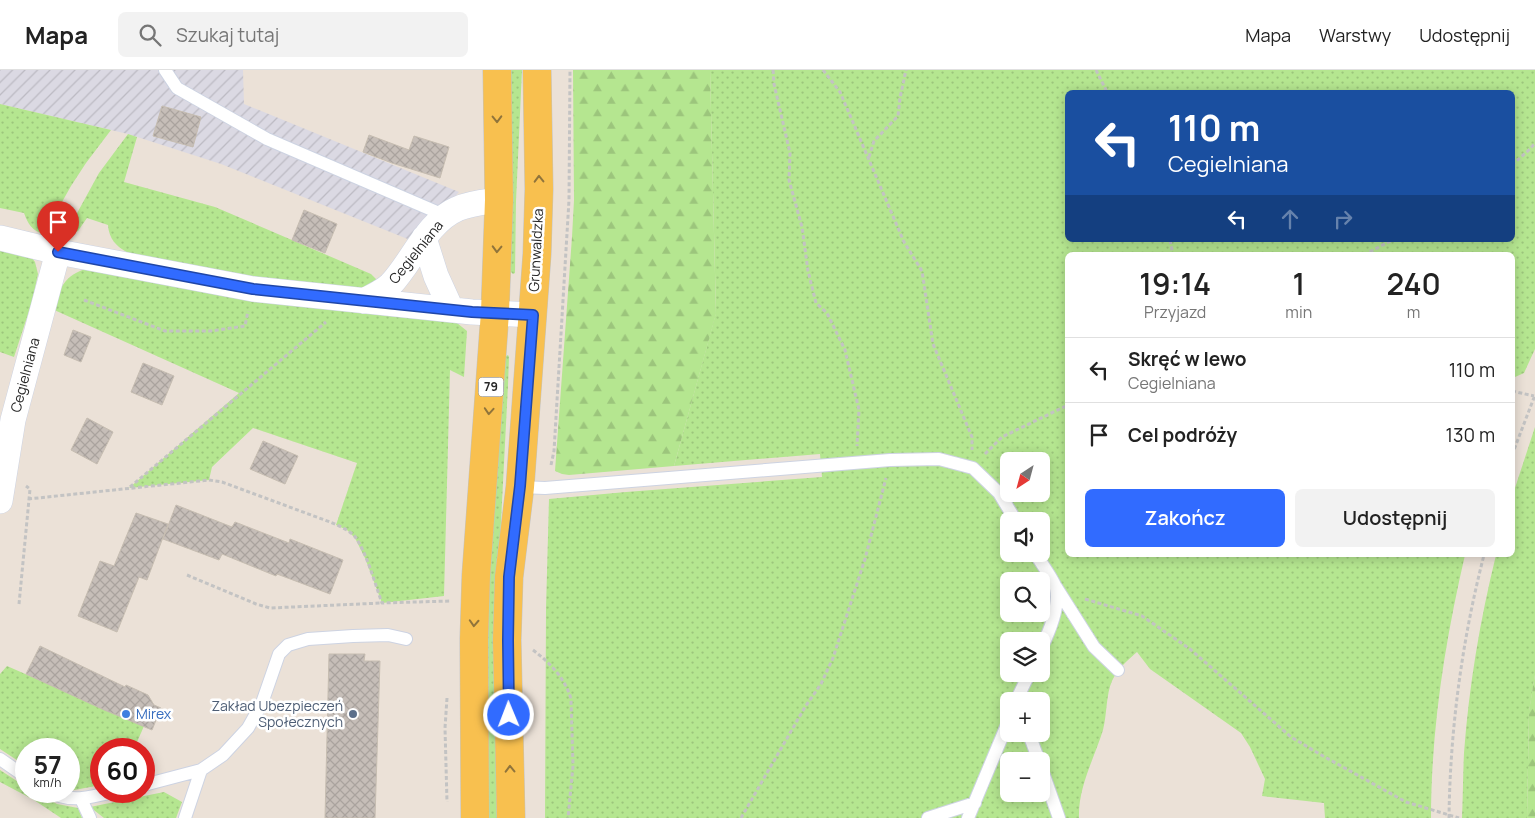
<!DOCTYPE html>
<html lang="pl">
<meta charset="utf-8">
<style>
:root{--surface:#fff;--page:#f2f2f2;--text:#222;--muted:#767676;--line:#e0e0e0;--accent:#316bff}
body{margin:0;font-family:Manrope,sans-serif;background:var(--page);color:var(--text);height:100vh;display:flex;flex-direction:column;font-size:19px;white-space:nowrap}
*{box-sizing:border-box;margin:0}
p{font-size:16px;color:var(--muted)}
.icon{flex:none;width:28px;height:28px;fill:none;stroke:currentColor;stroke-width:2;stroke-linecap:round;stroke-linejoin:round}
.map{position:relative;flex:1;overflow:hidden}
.details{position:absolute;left:1065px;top:182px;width:450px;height:305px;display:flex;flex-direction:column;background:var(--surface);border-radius:8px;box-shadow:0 2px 12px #0003}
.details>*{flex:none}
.guide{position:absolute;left:1065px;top:20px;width:450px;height:152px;border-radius:8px;box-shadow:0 2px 12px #0003;background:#1a4fa0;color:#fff;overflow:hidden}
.needle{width:32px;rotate:216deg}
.tools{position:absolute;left:1000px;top:382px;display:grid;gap:10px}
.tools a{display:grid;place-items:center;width:50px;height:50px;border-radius:8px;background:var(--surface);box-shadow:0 2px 12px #0003;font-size:25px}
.speed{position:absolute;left:15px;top:668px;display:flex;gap:10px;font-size:25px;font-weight:700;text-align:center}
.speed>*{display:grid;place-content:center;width:65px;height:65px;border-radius:50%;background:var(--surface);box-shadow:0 2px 12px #0003;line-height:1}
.speed small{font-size:12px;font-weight:400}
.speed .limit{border:8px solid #d22;background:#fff;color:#111}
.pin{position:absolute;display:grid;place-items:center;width:42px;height:42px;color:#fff;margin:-51px -21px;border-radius:50% 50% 50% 0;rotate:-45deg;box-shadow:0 0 5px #0007}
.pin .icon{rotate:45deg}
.me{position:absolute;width:55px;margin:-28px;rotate:359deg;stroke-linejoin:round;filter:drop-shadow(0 0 4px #0008)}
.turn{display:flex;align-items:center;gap:18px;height:105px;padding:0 20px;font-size:22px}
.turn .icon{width:65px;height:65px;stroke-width:2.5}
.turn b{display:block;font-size:35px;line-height:42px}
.lanes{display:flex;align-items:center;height:48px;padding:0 20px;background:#0003;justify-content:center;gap:25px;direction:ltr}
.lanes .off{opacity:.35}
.eta{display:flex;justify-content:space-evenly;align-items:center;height:85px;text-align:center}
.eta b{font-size:30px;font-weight:600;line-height:35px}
.button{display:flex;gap:10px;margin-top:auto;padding:10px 20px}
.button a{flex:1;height:58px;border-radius:8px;background:var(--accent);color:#fff;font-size:20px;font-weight:600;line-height:58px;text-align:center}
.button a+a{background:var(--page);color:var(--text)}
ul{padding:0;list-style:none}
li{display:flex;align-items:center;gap:15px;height:65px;padding:0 20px;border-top:1px solid var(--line)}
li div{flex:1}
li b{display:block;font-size:19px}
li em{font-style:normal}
header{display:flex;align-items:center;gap:30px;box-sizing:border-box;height:70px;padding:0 25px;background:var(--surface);border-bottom:1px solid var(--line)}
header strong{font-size:24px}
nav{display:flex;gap:28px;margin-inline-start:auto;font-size:18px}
.search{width:350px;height:45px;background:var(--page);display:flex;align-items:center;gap:12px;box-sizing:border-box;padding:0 18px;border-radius:8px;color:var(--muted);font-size:19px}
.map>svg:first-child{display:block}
.industrial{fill:url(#industrial-furrows)}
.green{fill:url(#green-dots);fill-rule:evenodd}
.forest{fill:url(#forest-firs)}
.building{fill:url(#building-cross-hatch);stroke:#c6bdb1}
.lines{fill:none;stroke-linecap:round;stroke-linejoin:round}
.lane-casing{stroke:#cdd3e2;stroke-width:14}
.street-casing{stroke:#cdd3e2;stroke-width:26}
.primary-casing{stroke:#c3c3c3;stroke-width:29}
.path{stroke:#c3c3c3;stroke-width:3;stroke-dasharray:4 2.5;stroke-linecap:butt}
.lane{stroke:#fff;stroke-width:12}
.street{stroke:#fff;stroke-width:25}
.primary{stroke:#f8c04f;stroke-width:28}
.oneway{stroke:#90743b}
.route-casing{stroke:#2046a6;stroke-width:12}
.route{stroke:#316bff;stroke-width:9}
.shop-dot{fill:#3f7fe0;stroke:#fff;stroke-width:2}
.service-dot{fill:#5c6f8a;stroke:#fff;stroke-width:2}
.labels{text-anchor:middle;stroke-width:5;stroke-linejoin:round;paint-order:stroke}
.shield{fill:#fff;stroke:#686868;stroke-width:1}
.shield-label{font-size:12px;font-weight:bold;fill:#272727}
.street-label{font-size:14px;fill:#272727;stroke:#fff}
.service-label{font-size:14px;fill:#4e5e75;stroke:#fff;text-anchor:end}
.shop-label{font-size:14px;fill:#366cbe;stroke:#fff;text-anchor:start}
</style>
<header>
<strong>Mapa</strong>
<div class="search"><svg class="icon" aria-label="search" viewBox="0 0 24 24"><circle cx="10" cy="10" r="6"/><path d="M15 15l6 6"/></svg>Szukaj tutaj</div>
<nav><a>Mapa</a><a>Warstwy</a><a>Udostępnij</a></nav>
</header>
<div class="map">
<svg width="1535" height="748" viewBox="0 0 1535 748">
<defs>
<pattern id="industrial-furrows" width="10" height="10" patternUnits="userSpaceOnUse" patternTransform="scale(1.25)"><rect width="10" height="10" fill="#dbd9e3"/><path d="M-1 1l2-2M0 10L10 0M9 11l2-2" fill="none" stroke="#bcbac3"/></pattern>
<pattern id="green-dots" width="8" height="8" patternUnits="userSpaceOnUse" patternTransform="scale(1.25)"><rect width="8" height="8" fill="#b5e690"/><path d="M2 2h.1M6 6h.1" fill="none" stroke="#9cc57c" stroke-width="1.8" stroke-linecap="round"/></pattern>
<pattern id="forest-firs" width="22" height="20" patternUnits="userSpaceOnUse" patternTransform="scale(1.25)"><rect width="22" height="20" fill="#b5e690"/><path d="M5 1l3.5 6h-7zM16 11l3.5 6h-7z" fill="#9cc57c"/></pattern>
<pattern id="building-cross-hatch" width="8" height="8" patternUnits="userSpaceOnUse" patternTransform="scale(1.25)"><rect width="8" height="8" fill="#c6beb8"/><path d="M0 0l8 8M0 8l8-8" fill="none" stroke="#aaa39e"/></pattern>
</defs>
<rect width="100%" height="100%" fill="#ebe1d7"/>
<path class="industrial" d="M 0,0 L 243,0 L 244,34 L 459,122 L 415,172 L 221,94 L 128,64 L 0,34 Z"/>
<path class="green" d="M 510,0 L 522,0 L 516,131 L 515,203 L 513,204 L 511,202 Z
M 710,0 L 1535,0 L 1535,279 L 1524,303 L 1515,307 L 1513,313 L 1512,185 L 1068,185 L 1068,485 L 1465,485 C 1445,571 1431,660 1431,748 L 1325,748 L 1324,733 L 1262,726 L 1265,709 L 1250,677 L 1241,663 L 1150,599 L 1137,582 C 1128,590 1117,599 1112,611 C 1106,624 1107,645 1103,660 C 1094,689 1078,717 1079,748 L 545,748 L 546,539 L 549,429 L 626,422 L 822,407 L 820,384 L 674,396 L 716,243 ZM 1068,22 L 1512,22 L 1512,170 L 1068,170 ZM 1009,391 L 1041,391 L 1041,424 L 1009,424 ZM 1009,451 L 1041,451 L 1041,484 L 1009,484 ZM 1009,511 L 1041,511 L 1041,544 L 1009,544 ZM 1009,571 L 1041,571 L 1041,604 L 1009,604 ZM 1009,631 L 1041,631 L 1041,664 L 1009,664 ZM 1009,691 L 1041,691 L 1041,724 L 1009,724 Z
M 0,34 L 111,60 L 86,93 L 71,116 L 44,164 C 32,161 28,154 24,143 L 0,138 Z
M 128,64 L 137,67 L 124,112 L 215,137 L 371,204 L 377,210 L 360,219 L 224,203 L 128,183 C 116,176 109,169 108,155 L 87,148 L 78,161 L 64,167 L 99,103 Z
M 0,174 L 29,184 L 35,192 L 38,204 L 32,232 L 14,287 L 0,282 Z
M 93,197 L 446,250 L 457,253 L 467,261 L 464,307 L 450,300 L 444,526 L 382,533 L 365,488 L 355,468 L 347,460 L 336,455 L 357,393 L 253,358 L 212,397 L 209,410 L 129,418 L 239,323 L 52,239 C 61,215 66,203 93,197 Z
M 508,285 L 509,287 L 508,315 L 495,569 L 497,748 L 488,748 L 486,569 L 490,496 L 506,286 Z
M 1535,357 L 1535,605 L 1529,642 L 1527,748 L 1462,748 C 1463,726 1463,704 1464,683 C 1469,616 1480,550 1496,485 L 1512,485 L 1513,424 Z
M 7,596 L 144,656 L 134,679 L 101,679 L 101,715 L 69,721 L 69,679 L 26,679 L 26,696 L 0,679 L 0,604 Z
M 0,700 L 26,717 L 26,721 L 32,721 L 57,734 L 78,738 L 82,748 L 61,748 L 34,730 L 0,712 Z
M 164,722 L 182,732 L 176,748 L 104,748 L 90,737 Z"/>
<path class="forest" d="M 573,0 L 710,0 L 716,244 L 674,396 L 569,405 L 562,404 L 555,401 L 572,167 L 574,130 Z
M 1535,604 L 1535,748 L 1527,748 L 1529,641 Z"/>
<path class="building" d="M 162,36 L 201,47 L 193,77 L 153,66 Z
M 369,65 L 409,80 L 414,66 L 449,77 L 440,108 L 392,93 L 363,82 Z
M 304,140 L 337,154 L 325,183 L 292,170 Z
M 73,260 L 91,267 L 81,292 L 64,285 Z
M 143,293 L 174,306 L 162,335 L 131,322 Z
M 87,348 L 113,362 L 97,394 L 71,380 Z
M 263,371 L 298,386 L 285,414 L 250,399 Z
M 176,435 L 232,457 L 235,452 L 289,473 L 290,469 L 343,490 L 330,524 L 277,504 L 276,506 L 222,484 L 219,490 L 163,469 Z
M 136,443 L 168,454 L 147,510 L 139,507 L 117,562 L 78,546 L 100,491 L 114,496 Z
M 40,576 L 125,617 L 126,615 L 148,625 L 154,635 L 161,638 L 152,660 L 102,639 L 26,604 Z
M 329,584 L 365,584 L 364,591 L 380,591 L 375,748 L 325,748 Z"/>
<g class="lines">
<g class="lane-casing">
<path id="lane" d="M 165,0 L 177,18 L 267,69 L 446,146
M 520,417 L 545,418 L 890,390 L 939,389 L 973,398 L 999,423 L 1016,451
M 1036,484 C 1040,492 1054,510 1056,518 C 1060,537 1049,562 1041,579
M 1056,517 L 1094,577 L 1118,600
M 1016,631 L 1029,604
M 1029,664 L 1039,691
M 0,689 L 26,707
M 1041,697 L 1059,748
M 201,700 L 223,685 L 248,658 L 262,633 L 279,584 L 288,575 L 308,569 L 353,566 L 388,565 L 406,569
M 144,715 L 201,700 L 185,748
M 48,721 C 70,734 93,727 116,721
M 81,729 L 90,748
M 928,748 L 975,733
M 968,748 L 1009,650"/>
</g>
<g class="street-casing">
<path id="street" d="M 0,168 L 58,182 L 253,219 L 472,242 L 533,245
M 424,168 L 436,206 L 451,239
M 364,231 C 373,226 384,221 391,214 C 412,192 427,152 457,139 C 470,133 485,132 499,130
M 0,431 L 13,350 L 58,182"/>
</g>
<g class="primary-casing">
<path id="primary" d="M 475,748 L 474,569 L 476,505 L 495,242 L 499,130 L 497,0
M 511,748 L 507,570 L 509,507 L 520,417 L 537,184 L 539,119 L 537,0"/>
</g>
<path class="path" d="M 773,0 L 774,14 L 790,83 L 789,110 L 802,157 L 808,201 L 816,233 L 827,243 L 845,280 L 859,340 L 857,376
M 823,0 L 840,22 L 904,172 L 922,201 L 933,274 L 972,367 L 972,380
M 1096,0 L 1107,22
M 869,87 L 874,71 L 898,46 L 900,28 L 906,0
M 1512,95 L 1530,79 L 1535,73
M 1170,170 L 1173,185
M 1364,185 L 1392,170
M 84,230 L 165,261 L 211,261 L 245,256 L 248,241
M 1512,321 L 1534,326
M 985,384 L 1002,367 L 1068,335
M 1512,385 L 1535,325
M 551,395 L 554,381 L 569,130 L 570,0
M 130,417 L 326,252
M 28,429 L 209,410 L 222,412 L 330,452 C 339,456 350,460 356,468 C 367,484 375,514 382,533 L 451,531
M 187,505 L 256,534 L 270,538 L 382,533
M 1085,529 L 1142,546 L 1190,579 L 1291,667 L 1323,686 L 1406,732 L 1459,748
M 19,534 L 30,419 L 26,416
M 533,580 C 550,593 565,608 571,629 L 573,696 L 568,748
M 447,628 L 445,658 L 447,732
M 741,748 L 805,637 L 821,614 L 833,588 L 865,489 L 886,408
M 1449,748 C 1450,660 1462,570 1484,485"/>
<use href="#lane" class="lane"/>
<use href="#street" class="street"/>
<use href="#primary" class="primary"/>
</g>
<defs><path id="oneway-chevron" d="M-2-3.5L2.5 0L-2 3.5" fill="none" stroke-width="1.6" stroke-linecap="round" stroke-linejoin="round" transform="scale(1.25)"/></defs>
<g class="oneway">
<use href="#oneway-chevron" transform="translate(497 49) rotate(89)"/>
<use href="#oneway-chevron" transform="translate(539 109) rotate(-91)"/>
<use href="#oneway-chevron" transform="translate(497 179) rotate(92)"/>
<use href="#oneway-chevron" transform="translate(489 341) rotate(94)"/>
<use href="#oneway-chevron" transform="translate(474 553) rotate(93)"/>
<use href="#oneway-chevron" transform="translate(510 699) rotate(-91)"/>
</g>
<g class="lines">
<g class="route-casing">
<path id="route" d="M 58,182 L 253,219 L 472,242 L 533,245 L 520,416 L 509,507 L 508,570 L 509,645"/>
</g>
<use href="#route" class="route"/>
</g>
<circle class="shop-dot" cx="126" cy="644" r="5"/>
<circle class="service-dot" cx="353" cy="644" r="5"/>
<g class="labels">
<rect class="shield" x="478.5" y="307.5" width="25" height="19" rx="4"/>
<g class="shield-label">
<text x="491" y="321">79</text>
</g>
<g class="street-label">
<text transform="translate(536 180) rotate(-87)" y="5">Grunwaldzka</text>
<text transform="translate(416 182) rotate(-51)" y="5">Cegielniana</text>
<text transform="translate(25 305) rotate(-75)" y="5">Cegielniana</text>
</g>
<g class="service-label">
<text x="343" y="641">Zakład Ubezpieczeń<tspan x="343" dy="16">Społecznych</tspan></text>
</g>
<g class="shop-label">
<text x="136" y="649">Mirex</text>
</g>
</g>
</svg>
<div class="tools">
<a><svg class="needle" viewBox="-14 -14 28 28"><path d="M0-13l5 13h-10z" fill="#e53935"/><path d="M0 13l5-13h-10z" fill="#767676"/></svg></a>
<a><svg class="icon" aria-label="sound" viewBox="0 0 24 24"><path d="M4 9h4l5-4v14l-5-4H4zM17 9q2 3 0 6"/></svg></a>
<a><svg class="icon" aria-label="search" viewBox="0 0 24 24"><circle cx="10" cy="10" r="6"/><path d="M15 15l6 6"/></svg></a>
<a><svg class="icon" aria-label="layers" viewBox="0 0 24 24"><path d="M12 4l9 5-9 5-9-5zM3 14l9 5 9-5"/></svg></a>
<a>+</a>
<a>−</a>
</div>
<div class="speed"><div>57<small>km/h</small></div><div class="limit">60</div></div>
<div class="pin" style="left:58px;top:182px;background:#d93025"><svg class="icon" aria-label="arrive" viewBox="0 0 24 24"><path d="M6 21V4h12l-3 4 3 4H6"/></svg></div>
<svg class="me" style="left:509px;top:645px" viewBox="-20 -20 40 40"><circle r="17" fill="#316bff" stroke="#fff" stroke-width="3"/><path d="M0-11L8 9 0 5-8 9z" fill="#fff"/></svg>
<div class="guide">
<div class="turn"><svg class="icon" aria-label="left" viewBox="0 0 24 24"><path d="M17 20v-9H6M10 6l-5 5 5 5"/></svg><div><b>110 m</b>Cegielniana</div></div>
<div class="lanes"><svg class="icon" aria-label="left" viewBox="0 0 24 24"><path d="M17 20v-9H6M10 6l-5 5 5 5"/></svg><svg class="icon off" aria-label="ahead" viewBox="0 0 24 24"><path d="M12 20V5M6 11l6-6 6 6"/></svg><svg class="icon off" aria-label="right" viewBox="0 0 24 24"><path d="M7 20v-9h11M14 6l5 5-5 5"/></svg></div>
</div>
<section class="details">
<div class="eta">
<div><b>19:14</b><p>Przyjazd</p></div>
<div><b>1</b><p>min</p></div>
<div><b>240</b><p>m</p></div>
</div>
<ul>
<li><svg class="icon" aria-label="left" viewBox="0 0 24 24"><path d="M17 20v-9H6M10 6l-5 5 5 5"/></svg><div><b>Skręć w lewo</b><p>Cegielniana</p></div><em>110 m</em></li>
<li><svg class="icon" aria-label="arrive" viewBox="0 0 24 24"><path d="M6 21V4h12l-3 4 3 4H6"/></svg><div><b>Cel podróży</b></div><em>130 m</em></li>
</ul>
<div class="button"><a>Zakończ</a><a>Udostępnij</a></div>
</section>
</div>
